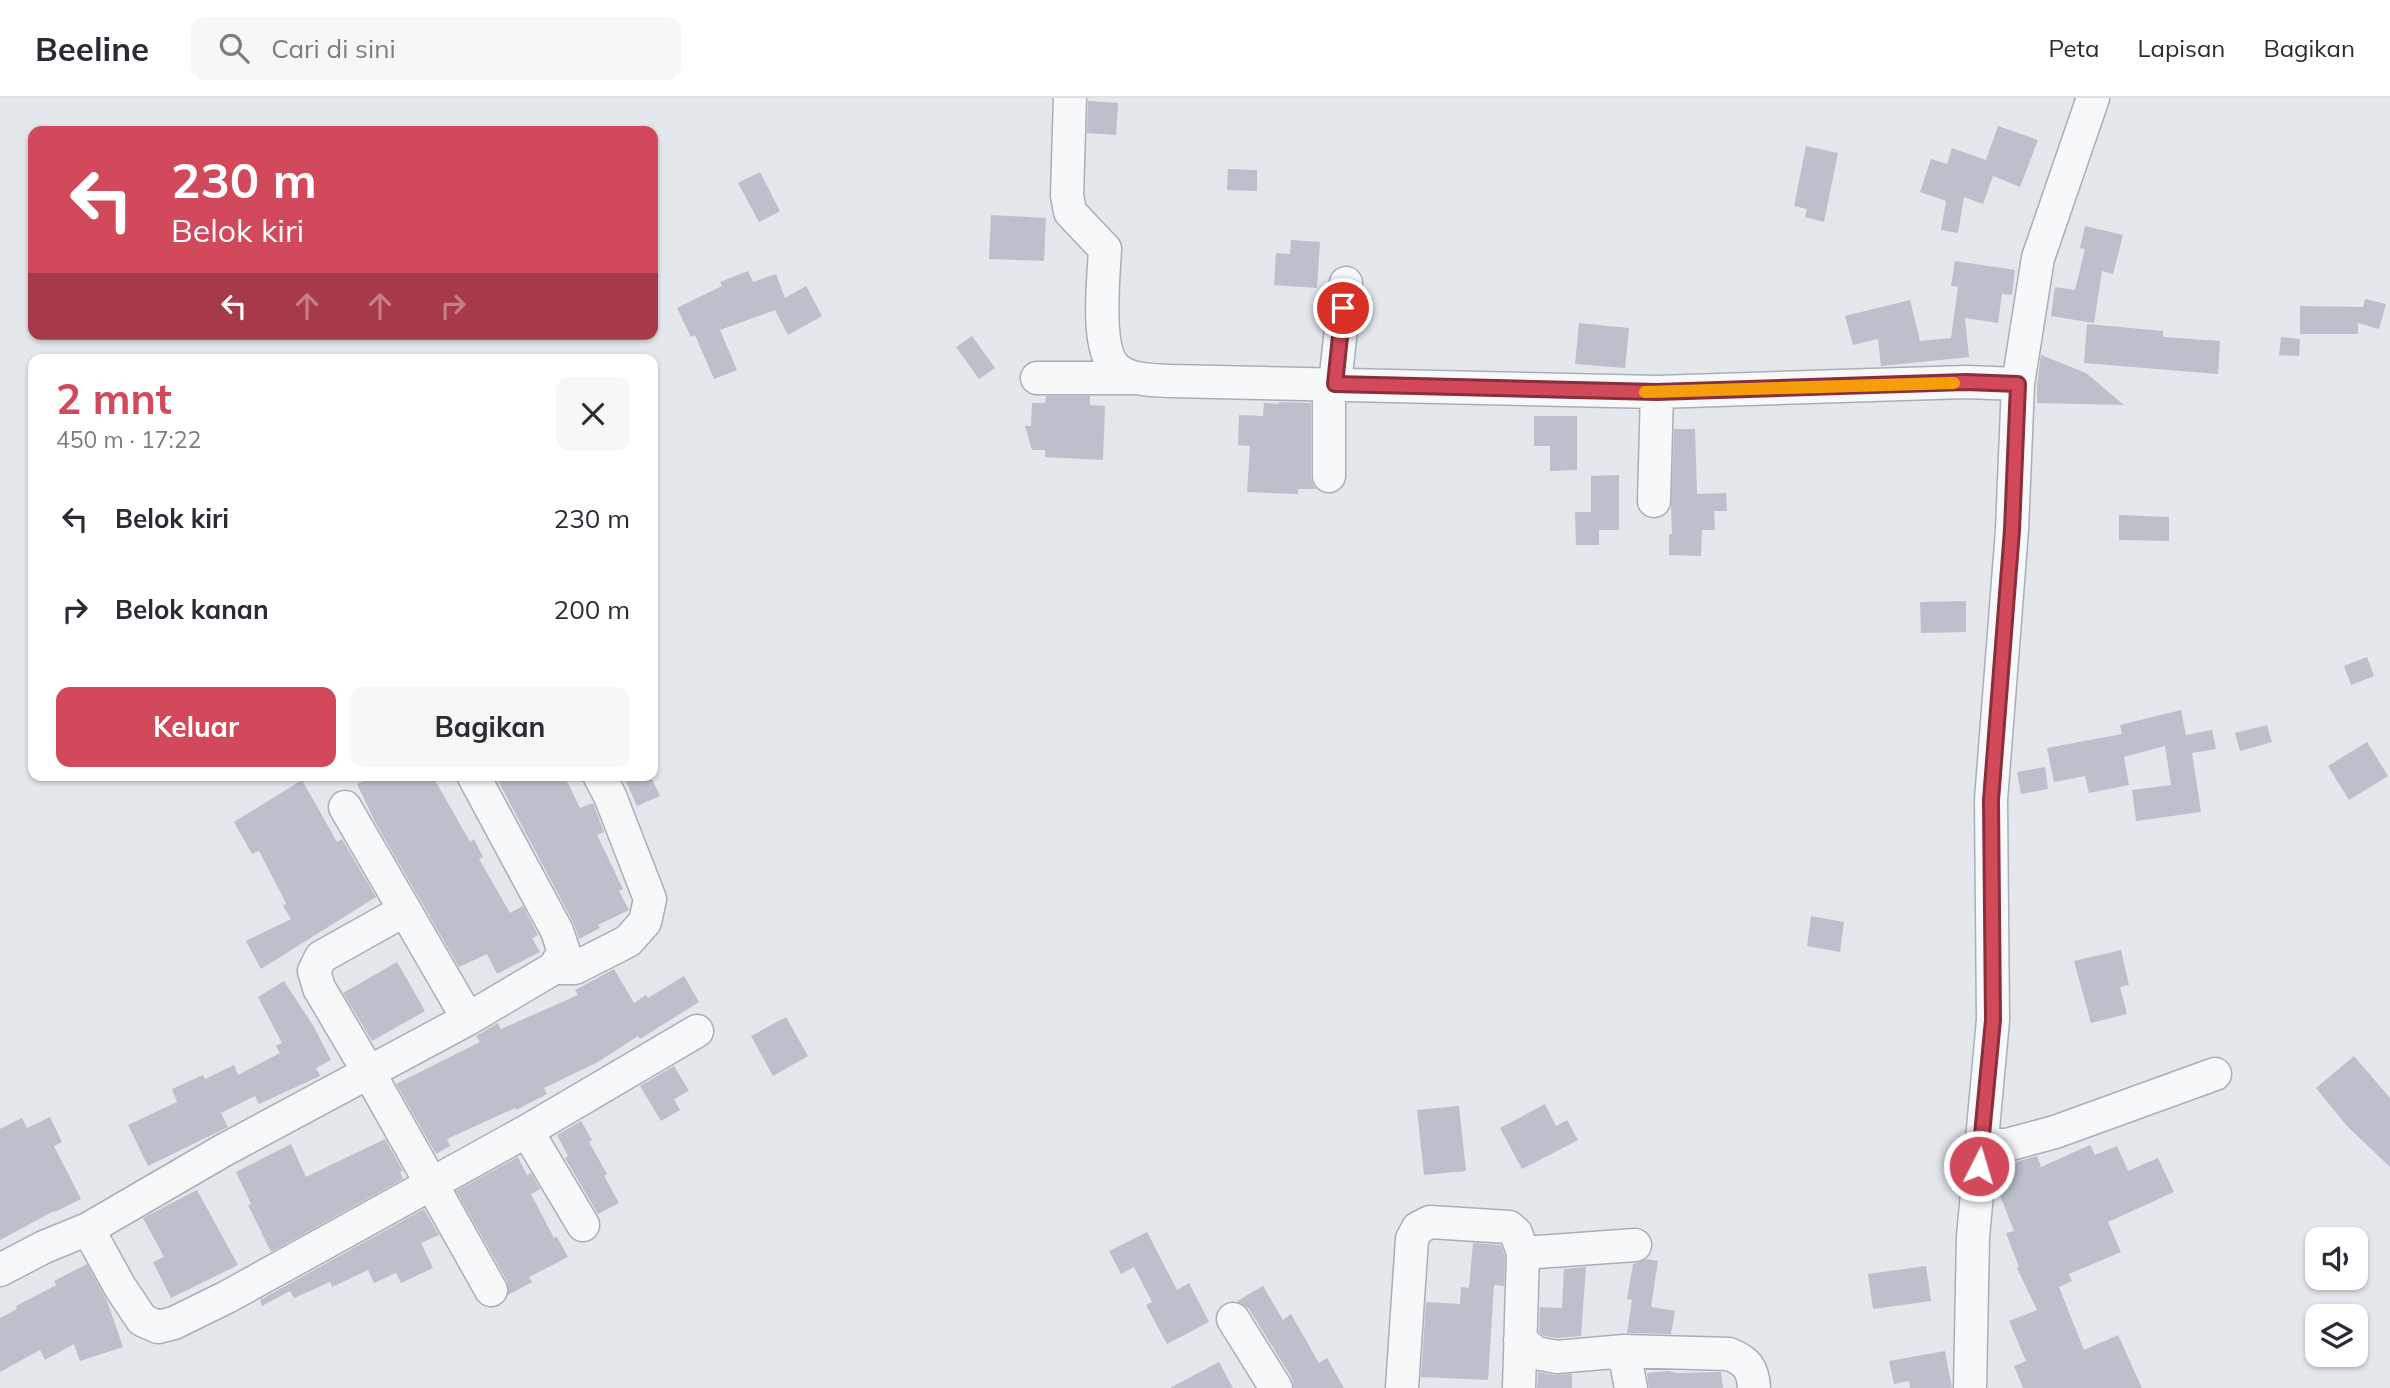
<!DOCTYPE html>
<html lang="id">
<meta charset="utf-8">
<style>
:root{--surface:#fff;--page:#f7f7f7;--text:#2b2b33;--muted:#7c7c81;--line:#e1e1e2;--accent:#d1495b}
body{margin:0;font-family:Mulish,sans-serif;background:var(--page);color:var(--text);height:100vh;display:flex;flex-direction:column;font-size:26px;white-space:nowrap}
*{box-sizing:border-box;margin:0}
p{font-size:23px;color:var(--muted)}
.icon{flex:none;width:38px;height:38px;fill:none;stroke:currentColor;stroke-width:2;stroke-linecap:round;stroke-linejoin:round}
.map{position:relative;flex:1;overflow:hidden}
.sheet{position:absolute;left:28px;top:256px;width:630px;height:427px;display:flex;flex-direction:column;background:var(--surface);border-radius:14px;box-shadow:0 2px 5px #0004}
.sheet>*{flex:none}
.hud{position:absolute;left:28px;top:28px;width:630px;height:214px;border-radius:14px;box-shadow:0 2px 5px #0004;background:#d1495b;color:#fff;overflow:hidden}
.controls{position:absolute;left:2305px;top:1129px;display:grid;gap:14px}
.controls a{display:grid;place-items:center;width:63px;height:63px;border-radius:14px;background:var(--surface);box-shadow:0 2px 5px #0004;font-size:35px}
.pin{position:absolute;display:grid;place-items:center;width:60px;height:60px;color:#fff;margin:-30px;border:4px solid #fff;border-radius:50%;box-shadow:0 2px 7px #0007}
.me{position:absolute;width:77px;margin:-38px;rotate:5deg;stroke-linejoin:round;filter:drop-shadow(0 0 5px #0008)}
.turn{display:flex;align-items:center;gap:24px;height:147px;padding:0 28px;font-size:32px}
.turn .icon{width:91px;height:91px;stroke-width:2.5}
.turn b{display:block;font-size:49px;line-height:60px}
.lanes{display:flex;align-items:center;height:66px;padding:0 28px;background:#0003;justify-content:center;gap:35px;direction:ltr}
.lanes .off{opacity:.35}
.round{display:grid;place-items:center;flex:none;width:74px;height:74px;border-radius:14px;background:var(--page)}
.head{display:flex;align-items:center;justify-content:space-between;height:119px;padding:0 28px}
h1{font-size:42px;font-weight:700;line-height:52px;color:var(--accent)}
.primary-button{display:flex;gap:14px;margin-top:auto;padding:14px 28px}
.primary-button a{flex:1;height:80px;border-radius:14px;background:var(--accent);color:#fff;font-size:28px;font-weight:700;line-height:80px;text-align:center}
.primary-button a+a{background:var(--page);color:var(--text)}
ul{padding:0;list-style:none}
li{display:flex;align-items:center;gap:21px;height:91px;padding:0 28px}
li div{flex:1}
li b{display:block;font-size:26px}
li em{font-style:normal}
header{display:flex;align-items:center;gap:42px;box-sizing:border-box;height:98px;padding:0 35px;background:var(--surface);border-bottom:2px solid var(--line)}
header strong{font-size:33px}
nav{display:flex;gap:38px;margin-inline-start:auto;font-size:24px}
.search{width:490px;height:63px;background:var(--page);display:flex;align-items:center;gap:18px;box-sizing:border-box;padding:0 24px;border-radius:14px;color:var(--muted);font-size:26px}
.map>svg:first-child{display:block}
.building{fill:#bbc0ca}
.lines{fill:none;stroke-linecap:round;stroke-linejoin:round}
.minor-casing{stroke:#a9aeb7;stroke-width:35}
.minor{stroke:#f7f8fa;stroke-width:32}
.route-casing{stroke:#882f3b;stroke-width:18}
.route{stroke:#d1495b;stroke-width:12}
.slow{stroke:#f59e0b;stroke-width:12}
</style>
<header>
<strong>Beeline</strong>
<div class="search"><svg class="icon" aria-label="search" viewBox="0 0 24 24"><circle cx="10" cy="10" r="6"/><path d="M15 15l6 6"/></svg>Cari di sini</div>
<nav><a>Peta</a><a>Lapisan</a><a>Bagikan</a></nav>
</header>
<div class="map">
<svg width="2390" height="1290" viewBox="0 0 2390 1290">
<rect width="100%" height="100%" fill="#e4e7ec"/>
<path class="building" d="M 1088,3 L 1118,5 L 1116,37 L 1087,35 Z
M 1998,28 L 2038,42 L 2020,89 L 1993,78 L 1983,106 L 1964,99 L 1958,135 L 1941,132 L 1946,103 L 1920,94 L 1931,61 L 1947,66 L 1952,50 L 1986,62 Z
M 1806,48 L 1838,55 L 1824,124 L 1805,119 L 1807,111 L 1794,108 Z
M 1228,71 L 1257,72 L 1257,93 L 1227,92 Z
M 760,74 L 780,113 L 759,124 L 738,85 Z
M 991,117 L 1046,120 L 1044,163 L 989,161 Z
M 2085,128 L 2123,137 L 2113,176 L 2102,173 L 2094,225 L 2051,218 L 2055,189 L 2075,192 L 2085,151 L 2080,150 Z
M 1291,142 L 1320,144 L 1317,190 L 1274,187 L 1276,155 L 1290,156 Z
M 1955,163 L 2015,172 L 2012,197 L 2002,196 L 1998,225 L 1965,220 L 1969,259 L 1881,268 L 1878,241 L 1853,247 L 1845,218 L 1910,202 L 1920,243 L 1951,240 L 1958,189 L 1951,188 Z
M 748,173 L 753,184 L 776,176 L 785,200 L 806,188 L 822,218 L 788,237 L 775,212 L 720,232 L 737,272 L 714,281 L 695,237 L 691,239 L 677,210 L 722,188 L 720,184 Z
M 2365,201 L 2386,206 L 2379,231 L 2358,225 L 2358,236 L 2300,236 L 2300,208 L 2363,209 Z
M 1579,225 L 1629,230 L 1625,270 L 1575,266 Z
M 2087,226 L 2163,233 L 2163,239 L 2220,243 L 2218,276 L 2084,265 Z
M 972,238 L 995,270 L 979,281 L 956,249 Z
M 2281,239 L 2300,241 L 2299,258 L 2279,257 Z
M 2041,257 L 2086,275 L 2124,307 L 2037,305 L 2037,286 Z
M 1046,298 L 1090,298 L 1090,307 L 1105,308 L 1103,362 L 1045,359 L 1045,352 L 1032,352 L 1025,328 L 1031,328 L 1032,305 L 1045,305 Z
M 1279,304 L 1311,305 L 1311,378 L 1313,387 L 1317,391 L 1298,391 L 1298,396 L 1247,394 L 1250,348 L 1238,347 L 1239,317 L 1263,318 L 1264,305 L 1279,306 Z
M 1534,318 L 1577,318 L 1577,372 L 1550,373 L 1550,348 L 1534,348 Z
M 1674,331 L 1695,331 L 1697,396 L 1726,395 L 1727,413 L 1714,413 L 1715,432 L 1702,432 L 1701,458 L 1669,457 L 1669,436 L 1672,436 L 1671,410 Z
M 1619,377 L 1619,432 L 1599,432 L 1599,447 L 1576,447 L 1575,414 L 1591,414 L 1591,378 Z
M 2119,417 L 2169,419 L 2169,443 L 2119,442 Z
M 1966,503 L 1966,534 L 1921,535 L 1920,504 Z
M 2367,559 L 2374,578 L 2351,587 L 2344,568 Z
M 2181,612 L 2186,637 L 2212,632 L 2216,651 L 2192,655 L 2201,714 L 2136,723 L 2132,692 L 2171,687 L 2165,648 L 2124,659 L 2129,687 L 2089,695 L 2085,678 L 2054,684 L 2047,650 L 2122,636 L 2120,627 Z
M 2267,627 L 2272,644 L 2240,653 L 2235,635 Z
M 2367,644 L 2388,678 L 2349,702 L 2328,668 Z
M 2045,669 L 2048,691 L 2021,696 L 2017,674 Z
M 361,677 L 432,677 L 470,744 L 474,741 L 483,759 L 479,761 L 510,815 L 523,808 L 538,837 L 532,840 L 540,854 L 497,876 L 487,856 L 459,869 L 375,724 L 357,686 L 364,683 Z
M 495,677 L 564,677 L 580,710 L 593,705 L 604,734 L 597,737 L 623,791 L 619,793 L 629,812 L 598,827 L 600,830 L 579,841 L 573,824 Z
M 623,677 L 650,677 L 660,698 L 637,708 Z
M 302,682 L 337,744 L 342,741 L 376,799 L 261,871 L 246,843 L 291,821 L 283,808 L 286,805 L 259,753 L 252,756 L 234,724 Z
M 1811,818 L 1844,824 L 1840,854 L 1807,848 Z
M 2121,852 L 2129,887 L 2120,889 L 2127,916 L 2091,925 L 2074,863 Z
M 397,864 L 425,913 L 372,943 L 343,895 Z
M 614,871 L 634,905 L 646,897 L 648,900 L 684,878 L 699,904 L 640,941 L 638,938 L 598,964 L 544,990 L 547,996 L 516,1012 L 515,1010 L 447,1041 L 450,1048 L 436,1056 L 396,986 L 480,944 L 476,938 L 498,925 L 501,931 L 578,897 L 575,892 Z
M 284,883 L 314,929 L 331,962 L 316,970 L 320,978 L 259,1006 L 255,998 L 221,1015 L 228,1029 L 148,1068 L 128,1027 L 177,1004 L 172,991 L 203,977 L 205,981 L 234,967 L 238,977 L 280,955 L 276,948 L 282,945 L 258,899 Z
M 786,919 L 808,958 L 773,978 L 751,938 Z
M 2354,958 L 2390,1000 L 2390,1069 L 2347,1028 L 2316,990 Z
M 674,968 L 689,993 L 674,1001 L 680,1012 L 661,1023 L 640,988 Z
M 1545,1006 L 1556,1028 L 1567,1022 L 1578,1042 L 1522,1071 L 1500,1030 Z
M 1459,1008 L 1466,1073 L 1424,1077 L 1417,1012 Z
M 50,1019 L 62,1044 L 54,1048 L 81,1101 L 55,1114 L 54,1113 L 0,1142 L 0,1031 L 22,1020 L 27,1030 Z
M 581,1023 L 592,1042 L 589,1044 L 607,1076 L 604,1078 L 619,1105 L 598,1116 L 565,1060 L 568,1058 L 557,1037 Z
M 385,1041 L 403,1073 L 400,1074 L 403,1081 L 271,1154 L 248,1107 L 251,1106 L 236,1074 L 291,1046 L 306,1079 Z
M 2090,1047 L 2095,1057 L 2117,1048 L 2128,1073 L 2158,1060 L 2174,1094 L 2108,1124 L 2121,1154 L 2069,1176 L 2072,1183 L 2059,1189 L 2084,1252 L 2118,1237 L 2142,1290 L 2023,1290 L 2014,1268 L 2026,1263 L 2009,1223 L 2037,1212 L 2017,1170 L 2019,1169 L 2006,1135 L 2014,1133 L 1996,1087 L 1997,1080 L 2013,1081 L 2007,1068 L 2019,1063 L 2037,1058 L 2041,1069 Z
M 518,1059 L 527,1077 L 531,1075 L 540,1091 L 531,1096 L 554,1140 L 557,1139 L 568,1159 L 529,1179 L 532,1184 L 508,1197 L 507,1183 L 456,1093 Z
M 197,1092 L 238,1167 L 171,1200 L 153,1164 L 164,1159 L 143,1120 Z
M 424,1111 L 439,1137 L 421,1145 L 433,1170 L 401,1185 L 396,1175 L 374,1185 L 368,1172 L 332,1189 L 330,1184 L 294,1200 L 290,1193 L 262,1208 L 260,1202 Z
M 1147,1134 L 1177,1192 L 1189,1185 L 1209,1224 L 1167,1246 L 1146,1207 L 1152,1204 L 1134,1169 L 1121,1176 L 1109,1153 Z
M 1473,1145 L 1501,1147 L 1505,1158 L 1504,1188 L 1494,1187 L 1488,1282 L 1421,1279 L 1426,1204 L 1460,1206 L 1461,1189 L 1469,1190 Z
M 1647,1161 L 1658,1163 L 1651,1209 L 1675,1213 L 1671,1236 L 1627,1235 L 1632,1202 L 1627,1201 L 1633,1166 Z
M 87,1166 L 107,1203 L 123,1249 L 80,1263 L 74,1246 L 45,1262 L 40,1252 L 0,1274 L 0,1220 L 17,1211 L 16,1208 L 56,1187 L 54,1183 Z
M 1926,1168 L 1931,1203 L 1873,1211 L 1868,1176 Z
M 1586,1169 L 1581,1238 L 1558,1240 L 1544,1238 L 1539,1234 L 1540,1209 L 1562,1210 L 1564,1171 Z
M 1263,1188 L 1283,1222 L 1291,1216 L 1319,1265 L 1327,1260 L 1344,1290 L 1294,1290 L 1292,1280 L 1249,1211 L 1237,1203 Z
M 1945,1253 L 1952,1290 L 1910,1290 L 1909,1283 L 1894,1286 L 1889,1263 Z
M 1219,1264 L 1233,1290 L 1170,1290 Z
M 1668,1273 L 1677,1275 L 1721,1274 L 1723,1290 L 1649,1290 L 1647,1275 Z
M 1538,1274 L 1554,1277 L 1572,1276 L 1572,1290 L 1537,1290 Z"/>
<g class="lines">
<g class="minor-casing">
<path id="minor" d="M 1070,0 L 1067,97 L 1070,114 L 1105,151 C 1104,179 1094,254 1118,272 C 1133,283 1154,282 1171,283 L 1657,294 L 1966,284 L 2018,286
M 1037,280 L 1135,280
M 1335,286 L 1346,185
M 1329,378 L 1329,286
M 1654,403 L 1657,294
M 345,709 L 468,921
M 405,812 L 321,859 L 314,873 L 319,890 L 368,973 L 491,1192
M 554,870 L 575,870 L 628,843 L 645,824 L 650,801 L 610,698 L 599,677
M 527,1033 L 583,1127
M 1981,1047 L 2007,1047 L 2055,1034 L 2215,976
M 88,1131 L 120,1189 L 142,1222 L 158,1229 L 174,1225 L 227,1199 L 527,1033 L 697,933
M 1523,1155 L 1635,1147
M 0,1172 L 44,1149 L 88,1131 L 224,1052 L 468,921 L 554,870 L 564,854 L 557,833 L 473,677
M 1233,1221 L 1276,1290
M 1520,1242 L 1536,1255 L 1557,1259 L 1624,1253 L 1729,1256 C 1747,1263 1753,1271 1754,1290
M 1624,1253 L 1631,1290
M 1402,1290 L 1412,1141 L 1418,1130 L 1430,1124 L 1509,1129 L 1516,1135 L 1523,1155 L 1519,1290
M 1970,1290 L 1973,1139 L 1993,922 L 1991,702 L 2012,432 L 2018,286 L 2038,160 L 2093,0"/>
</g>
<use href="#minor" class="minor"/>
</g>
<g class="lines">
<g class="route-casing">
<path id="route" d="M 1343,210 L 1335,286 L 1657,294 L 1966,284 L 2018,286 L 2012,432 L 1991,702 L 1993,922 L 1979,1068"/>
</g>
<use href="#route" class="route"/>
<path class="slow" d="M 1645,294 L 1954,285"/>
</g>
</svg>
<div class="controls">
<a><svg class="icon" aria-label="sound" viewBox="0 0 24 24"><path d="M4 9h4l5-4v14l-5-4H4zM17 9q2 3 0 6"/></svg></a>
<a><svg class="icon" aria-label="layers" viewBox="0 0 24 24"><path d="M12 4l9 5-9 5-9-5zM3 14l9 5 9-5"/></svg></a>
</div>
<div class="pin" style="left:1343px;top:210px;background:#d93025"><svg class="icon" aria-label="arrive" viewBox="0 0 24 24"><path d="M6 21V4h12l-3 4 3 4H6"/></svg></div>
<svg class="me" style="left:1979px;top:1068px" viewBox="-20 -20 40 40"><circle r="17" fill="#d1495b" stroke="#fff" stroke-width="3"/><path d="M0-11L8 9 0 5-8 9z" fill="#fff"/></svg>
<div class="hud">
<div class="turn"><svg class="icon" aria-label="left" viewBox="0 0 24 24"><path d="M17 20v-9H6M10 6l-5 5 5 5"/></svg><div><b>230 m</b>Belok kiri</div></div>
<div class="lanes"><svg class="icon" aria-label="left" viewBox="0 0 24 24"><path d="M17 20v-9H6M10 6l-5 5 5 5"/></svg><svg class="icon off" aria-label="ahead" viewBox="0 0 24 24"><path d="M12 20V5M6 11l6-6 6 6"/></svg><svg class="icon off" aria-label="ahead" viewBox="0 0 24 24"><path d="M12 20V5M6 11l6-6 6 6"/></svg><svg class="icon off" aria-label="right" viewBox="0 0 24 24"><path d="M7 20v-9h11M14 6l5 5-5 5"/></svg></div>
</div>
<section class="sheet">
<div class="head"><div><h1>2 mnt</h1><p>450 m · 17:22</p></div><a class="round"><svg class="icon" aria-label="close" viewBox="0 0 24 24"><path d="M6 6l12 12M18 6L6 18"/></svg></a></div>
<ul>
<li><svg class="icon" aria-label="left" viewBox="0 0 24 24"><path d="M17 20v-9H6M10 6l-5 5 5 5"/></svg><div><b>Belok kiri</b></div><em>230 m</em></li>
<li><svg class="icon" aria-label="right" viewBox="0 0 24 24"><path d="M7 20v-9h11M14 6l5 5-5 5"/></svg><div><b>Belok kanan</b></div><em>200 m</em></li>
</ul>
<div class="primary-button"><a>Keluar</a><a>Bagikan</a></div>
</section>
</div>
